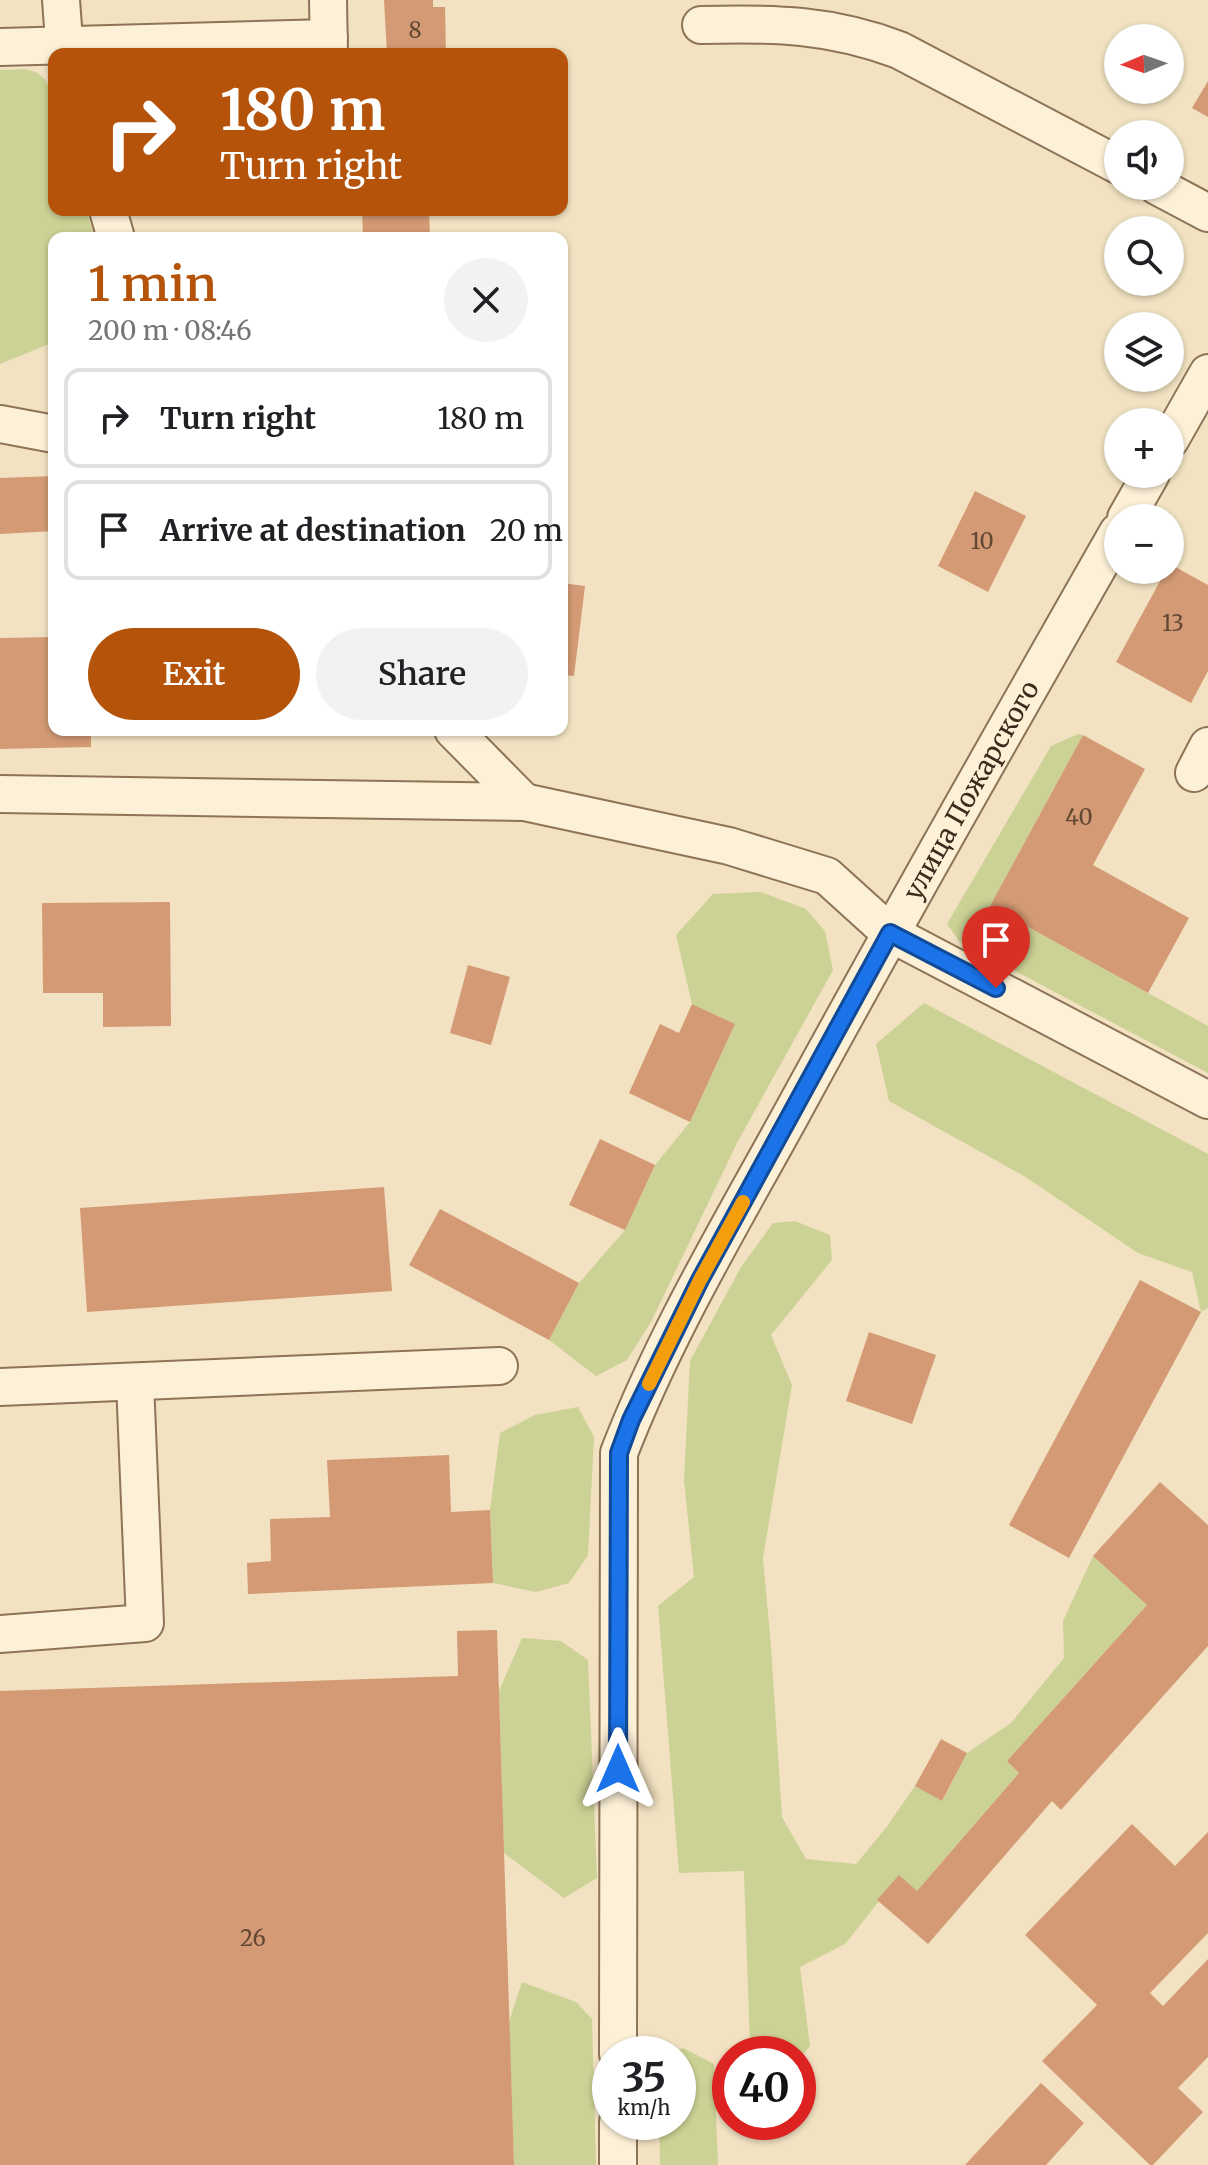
<!DOCTYPE html>
<meta charset="utf-8">
<style>
:root{--surface:#fff;--page:#f2f2f2;--text:#202124;--muted:#757577;--line:#e0e0e0;--accent:#b45309}
body{margin:0;font-family:Merriweather,serif;background:var(--page);color:var(--text);height:100vh;display:flex;flex-direction:column;font-size:30px;white-space:nowrap}
*{box-sizing:border-box;margin:0}
p{font-size:26px;color:var(--muted)}
.icon{flex:none;width:44px;height:44px;fill:none;stroke:currentColor;stroke-width:2;stroke-linecap:round;stroke-linejoin:round}
.map{position:relative;flex:1;overflow:hidden}
.details{position:absolute;left:48px;top:232px;width:520px;height:504px;display:flex;flex-direction:column;background:var(--surface);border-radius:16px;box-shadow:0 2px 6px #0004}
.details>*{flex:none}
.top-card{position:absolute;left:48px;top:48px;width:520px;height:168px;border-radius:16px;box-shadow:0 2px 6px #0004;background:#b45309;color:#fff;overflow:hidden}
.needle{width:52px;rotate:268deg}
.tools{position:absolute;left:1104px;top:24px;display:grid;gap:16px}
.tools a{display:grid;place-items:center;width:80px;height:80px;border-radius:50%;background:var(--surface);box-shadow:0 2px 6px #0004;font-size:40px}
.speed{position:absolute;left:592px;top:2036px;display:flex;gap:16px;font-size:40px;font-weight:700;text-align:center}
.speed>*{display:grid;place-content:center;width:104px;height:104px;border-radius:50%;background:var(--surface);box-shadow:0 2px 6px #0004;line-height:1}
.speed small{font-size:20px;font-weight:400}
.speed .limit{border:12px solid #d22;background:#fff;color:#111}
.pin{position:absolute;display:grid;place-items:center;width:68px;height:68px;color:#fff;margin:-82px -34px;border-radius:50% 50% 50% 0;rotate:-45deg;box-shadow:0 0 8px #0007}
.pin .icon{rotate:45deg}
.me{position:absolute;width:88px;margin:-44px;rotate:0deg;stroke-linejoin:round;filter:drop-shadow(0 0 6px #0008)}
.turn{display:flex;align-items:center;gap:28px;height:168px;padding:0 40px;font-size:36px}
.turn .icon{width:104px;height:104px;stroke-width:2.5}
.turn b{display:block;font-size:56px;line-height:68px}
.round{display:grid;place-items:center;flex:none;width:84px;height:84px;border-radius:42px;background:var(--page)}
.overview{display:flex;align-items:center;justify-content:space-between;height:136px;padding:0 40px}
h1{font-size:48px;font-weight:600;line-height:60px;color:var(--accent)}
.action{display:flex;gap:16px;margin-top:auto;padding:16px 40px}
.action a{flex:1;height:92px;border-radius:48px;background:var(--accent);color:#fff;font-size:32px;font-weight:600;line-height:92px;text-align:center}
.action a+a{background:var(--page);color:var(--text)}
ul{padding:0;list-style:none}
li{display:flex;align-items:center;gap:24px;height:100px;margin:0 16px 12px;padding:0 24px;border:4px solid var(--line);border-radius:16px}
li div{flex:1}
li b{display:block;font-size:30px}
li em{font-style:normal}
.map>svg:first-child{display:block}
.green{fill:#ccd195}
.building{fill:#d39a75}
.lines{fill:none;stroke-linecap:round;stroke-linejoin:round}
.minor-casing{stroke:#8e7357;stroke-width:40}
.minor{stroke:#fcf0d7;stroke-width:36}
.route-casing{stroke:#114b97;stroke-width:20}
.route{stroke:#1a73e8;stroke-width:14}
.slow{stroke:#f59e0b;stroke-width:14}
.labels{text-anchor:middle;stroke-width:7;stroke-linejoin:round;paint-order:stroke}
.number-label{font-size:22px;fill:#624733}
.street-label{font-size:26px;fill:#3c2b1d;stroke:#f9edd3}
</style>
<div class="map">
<svg width="1208" height="2165" viewBox="0 0 1208 2165">
<rect width="100%" height="100%" fill="#f2e2c2"/>
<path class="green" d="M 24,69 C 33,71 39,72 45,80 C 61,103 54,180 54,210 L 86,210 L 95,238 L 54,238 L 54,342 L 0,364 L 0,70 Z
M 1078,734 L 1083,735 L 990,906 L 1208,1026 L 1208,1073 L 960,942 L 947,924 L 1051,746 Z
M 761,892 L 806,909 L 825,931 L 833,970 L 738,1141 L 651,1322 L 627,1360 L 596,1376 L 549,1340 L 579,1283 L 625,1230 L 655,1165 L 690,1122 L 735,1024 L 692,1004 L 676,935 L 713,894 Z
M 924,1003 L 1208,1154 L 1208,1308 L 1201,1312 L 1192,1272 L 1138,1253 L 1024,1176 L 889,1101 L 876,1044 Z
M 795,1221 L 830,1235 L 832,1260 L 771,1335 L 792,1385 L 763,1558 L 771,1646 L 782,1817 L 806,1859 L 856,1864 L 885,1829 L 915,1786 L 943,1800 L 967,1753 L 1011,1723 L 1064,1658 L 1063,1621 L 1093,1556 L 1147,1605 L 1007,1761 L 1019,1773 L 917,1891 L 899,1876 L 845,1944 L 800,1967 L 810,2046 L 798,2060 L 798,2054 L 752,2054 L 750,2049 L 744,1871 L 679,1873 L 658,1606 L 694,1577 L 684,1480 L 690,1361 L 741,1267 L 773,1223 Z
M 578,1407 L 594,1437 L 588,1555 L 569,1583 L 536,1592 L 493,1583 L 490,1510 L 500,1433 L 535,1415 Z
M 522,1638 L 561,1641 L 588,1660 L 597,1878 L 564,1898 L 504,1853 L 499,1691 Z
M 522,1982 L 576,2002 L 592,2019 L 596,2165 L 514,2165 L 509,2022 Z
M 683,2048 L 714,2064 L 718,2165 L 660,2165 L 659,2122 L 678,2122 L 678,2054 L 666,2054 Z"/>
<path class="building" d="M 384,0 L 433,0 L 433,7 L 445,7 L 446,54 L 387,54 Z
M 1208,81 L 1208,117 L 1192,108 Z
M 362,210 L 429,210 L 430,238 L 363,238 Z
M 54,476 L 54,531 L 0,534 L 0,478 Z
M 975,491 L 1026,516 L 988,592 L 938,566 Z
M 1170,564 L 1208,585 L 1208,671 L 1191,703 L 1116,662 L 1166,570 L 1170,570 Z
M 562,583 L 585,586 L 574,676 L 562,675 Z
M 54,637 L 54,730 L 91,730 L 91,747 L 0,749 L 0,638 Z
M 1083,735 L 1145,769 L 1093,865 L 1189,918 L 1148,993 L 990,906 Z
M 170,902 L 171,1026 L 103,1027 L 103,993 L 43,993 L 42,903 Z
M 468,965 L 510,977 L 491,1045 L 450,1033 Z
M 692,1004 L 735,1024 L 690,1122 L 629,1093 L 660,1024 L 679,1033 Z
M 600,1139 L 655,1165 L 625,1230 L 569,1205 Z
M 384,1187 L 392,1291 L 87,1312 L 80,1208 Z
M 440,1209 L 579,1283 L 549,1340 L 409,1265 Z
M 1140,1280 L 1201,1312 L 1069,1558 L 1009,1525 Z
M 869,1332 L 936,1355 L 912,1424 L 846,1401 Z
M 449,1455 L 451,1512 L 490,1510 L 493,1583 L 248,1594 L 247,1563 L 271,1561 L 270,1519 L 330,1517 L 327,1460 Z
M 1160,1482 L 1208,1525 L 1208,1646 L 1061,1810 L 1052,1801 L 928,1944 L 877,1900 L 899,1875 L 917,1891 L 1019,1773 L 1007,1761 L 1147,1605 L 1093,1556 Z
M 497,1630 L 514,2165 L 0,2165 L 0,1691 L 458,1676 L 457,1631 Z
M 941,1739 L 967,1753 L 942,1801 L 915,1786 Z
M 1132,1824 L 1175,1866 L 1208,1832 L 1208,1933 L 1150,1993 L 1163,2006 L 1208,1959 L 1208,2057 L 1178,2088 L 1203,2112 L 1153,2165 L 1150,2165 L 1042,2061 L 1097,2005 L 1025,1935 Z
M 1041,2083 L 1084,2123 L 1046,2165 L 965,2165 Z"/>
<g class="lines">
<g class="minor-casing">
<g id="minor">
<path d="M 61,0 L 65,54"/>
<path d="M 328,0 L 329,54"/>
<path d="M 701,25 C 774,23 830,24 899,50 L 1118,165"/>
<path d="M 0,47 L 329,38"/>
<path d="M 1157,186 L 1208,213"/>
<path d="M 108,210 L 116,238"/>
<path d="M 0,424 L 54,434"/>
<path d="M 1170,440 L 1208,373"/>
<path d="M 1126,518 L 1151,474"/>
<path d="M 453,730 L 524,802"/>
<path d="M 1194,773 L 1208,746"/>
<path d="M 0,794 L 524,802 L 729,846 L 827,876 L 890,933 L 1208,1100"/>
<path d="M 0,1387 L 499,1366"/>
<path d="M 0,1634 L 145,1623 L 135,1382"/>
<path id="s1" d="M 618,2054 L 619,1453 C 665,1334 731,1224 792,1113 C 898,918 1008,725 1118,532"/>
<path d="M 618,2165 L 618,2122"/>
</g>
</g>
<use href="#minor" class="minor"/>
</g>
<g class="lines">
<g class="route-casing">
<path id="route" d="M 618,1769 L 619,1453 L 631,1420 L 700,1280 L 890,933 L 996,988"/>
</g>
<use href="#route" class="route"/>
<path class="slow" d="M 649,1384 L 700,1280 L 743,1202"/>
</g>
<g class="labels">
<g class="number-label">
<text x="415" y="38">8</text>
<text x="982" y="549">10</text>
<text x="1173" y="631">13</text>
<text x="1079" y="825">40</text>
<text x="253" y="1946">26</text>
</g>
<g class="street-label">
<text dy="9" stroke="none"><textPath href="#s1" startOffset="1352">улица Пожарского</textPath></text>
</g>
</g>
</svg>
<div class="tools">
<a><svg class="needle" viewBox="-14 -14 28 28"><path d="M0-13l5 13h-10z" fill="#e53935"/><path d="M0 13l5-13h-10z" fill="#757577"/></svg></a>
<a><svg class="icon" aria-label="sound" viewBox="0 0 24 24"><path d="M4 9h4l5-4v14l-5-4H4zM17 9q2 3 0 6"/></svg></a>
<a><svg class="icon" aria-label="search" viewBox="0 0 24 24"><circle cx="10" cy="10" r="6"/><path d="M15 15l6 6"/></svg></a>
<a><svg class="icon" aria-label="layers" viewBox="0 0 24 24"><path d="M12 4l9 5-9 5-9-5zM3 14l9 5 9-5"/></svg></a>
<a>+</a>
<a>−</a>
</div>
<div class="speed"><div>35<small>km/h</small></div><div class="limit">40</div></div>
<div class="pin" style="left:996px;top:988px;background:#d93025"><svg class="icon" aria-label="arrive" viewBox="0 0 24 24"><path d="M6 21V4h12l-3 4 3 4H6"/></svg></div>
<svg class="me" style="left:618px;top:1769px" viewBox="-20 -20 40 40"><path d="M0-17L14 15 0 8-14 15z" fill="#1a73e8" stroke="#fff" stroke-width="4"/></svg>
<div class="top-card">
<div class="turn"><svg class="icon" aria-label="right" viewBox="0 0 24 24"><path d="M7 20v-9h11M14 6l5 5-5 5"/></svg><div><b>180 m</b>Turn right</div></div>
</div>
<section class="details">
<div class="overview"><div><h1>1 min</h1><p>200 m · 08:46</p></div><a class="round"><svg class="icon" aria-label="close" viewBox="0 0 24 24"><path d="M6 6l12 12M18 6L6 18"/></svg></a></div>
<ul>
<li><svg class="icon" aria-label="right" viewBox="0 0 24 24"><path d="M7 20v-9h11M14 6l5 5-5 5"/></svg><div><b>Turn right</b></div><em>180 m</em></li>
<li><svg class="icon" aria-label="arrive" viewBox="0 0 24 24"><path d="M6 21V4h12l-3 4 3 4H6"/></svg><div><b>Arrive at destination</b></div><em>20 m</em></li>
</ul>
<div class="action"><a>Exit</a><a>Share</a></div>
</section>
</div>
